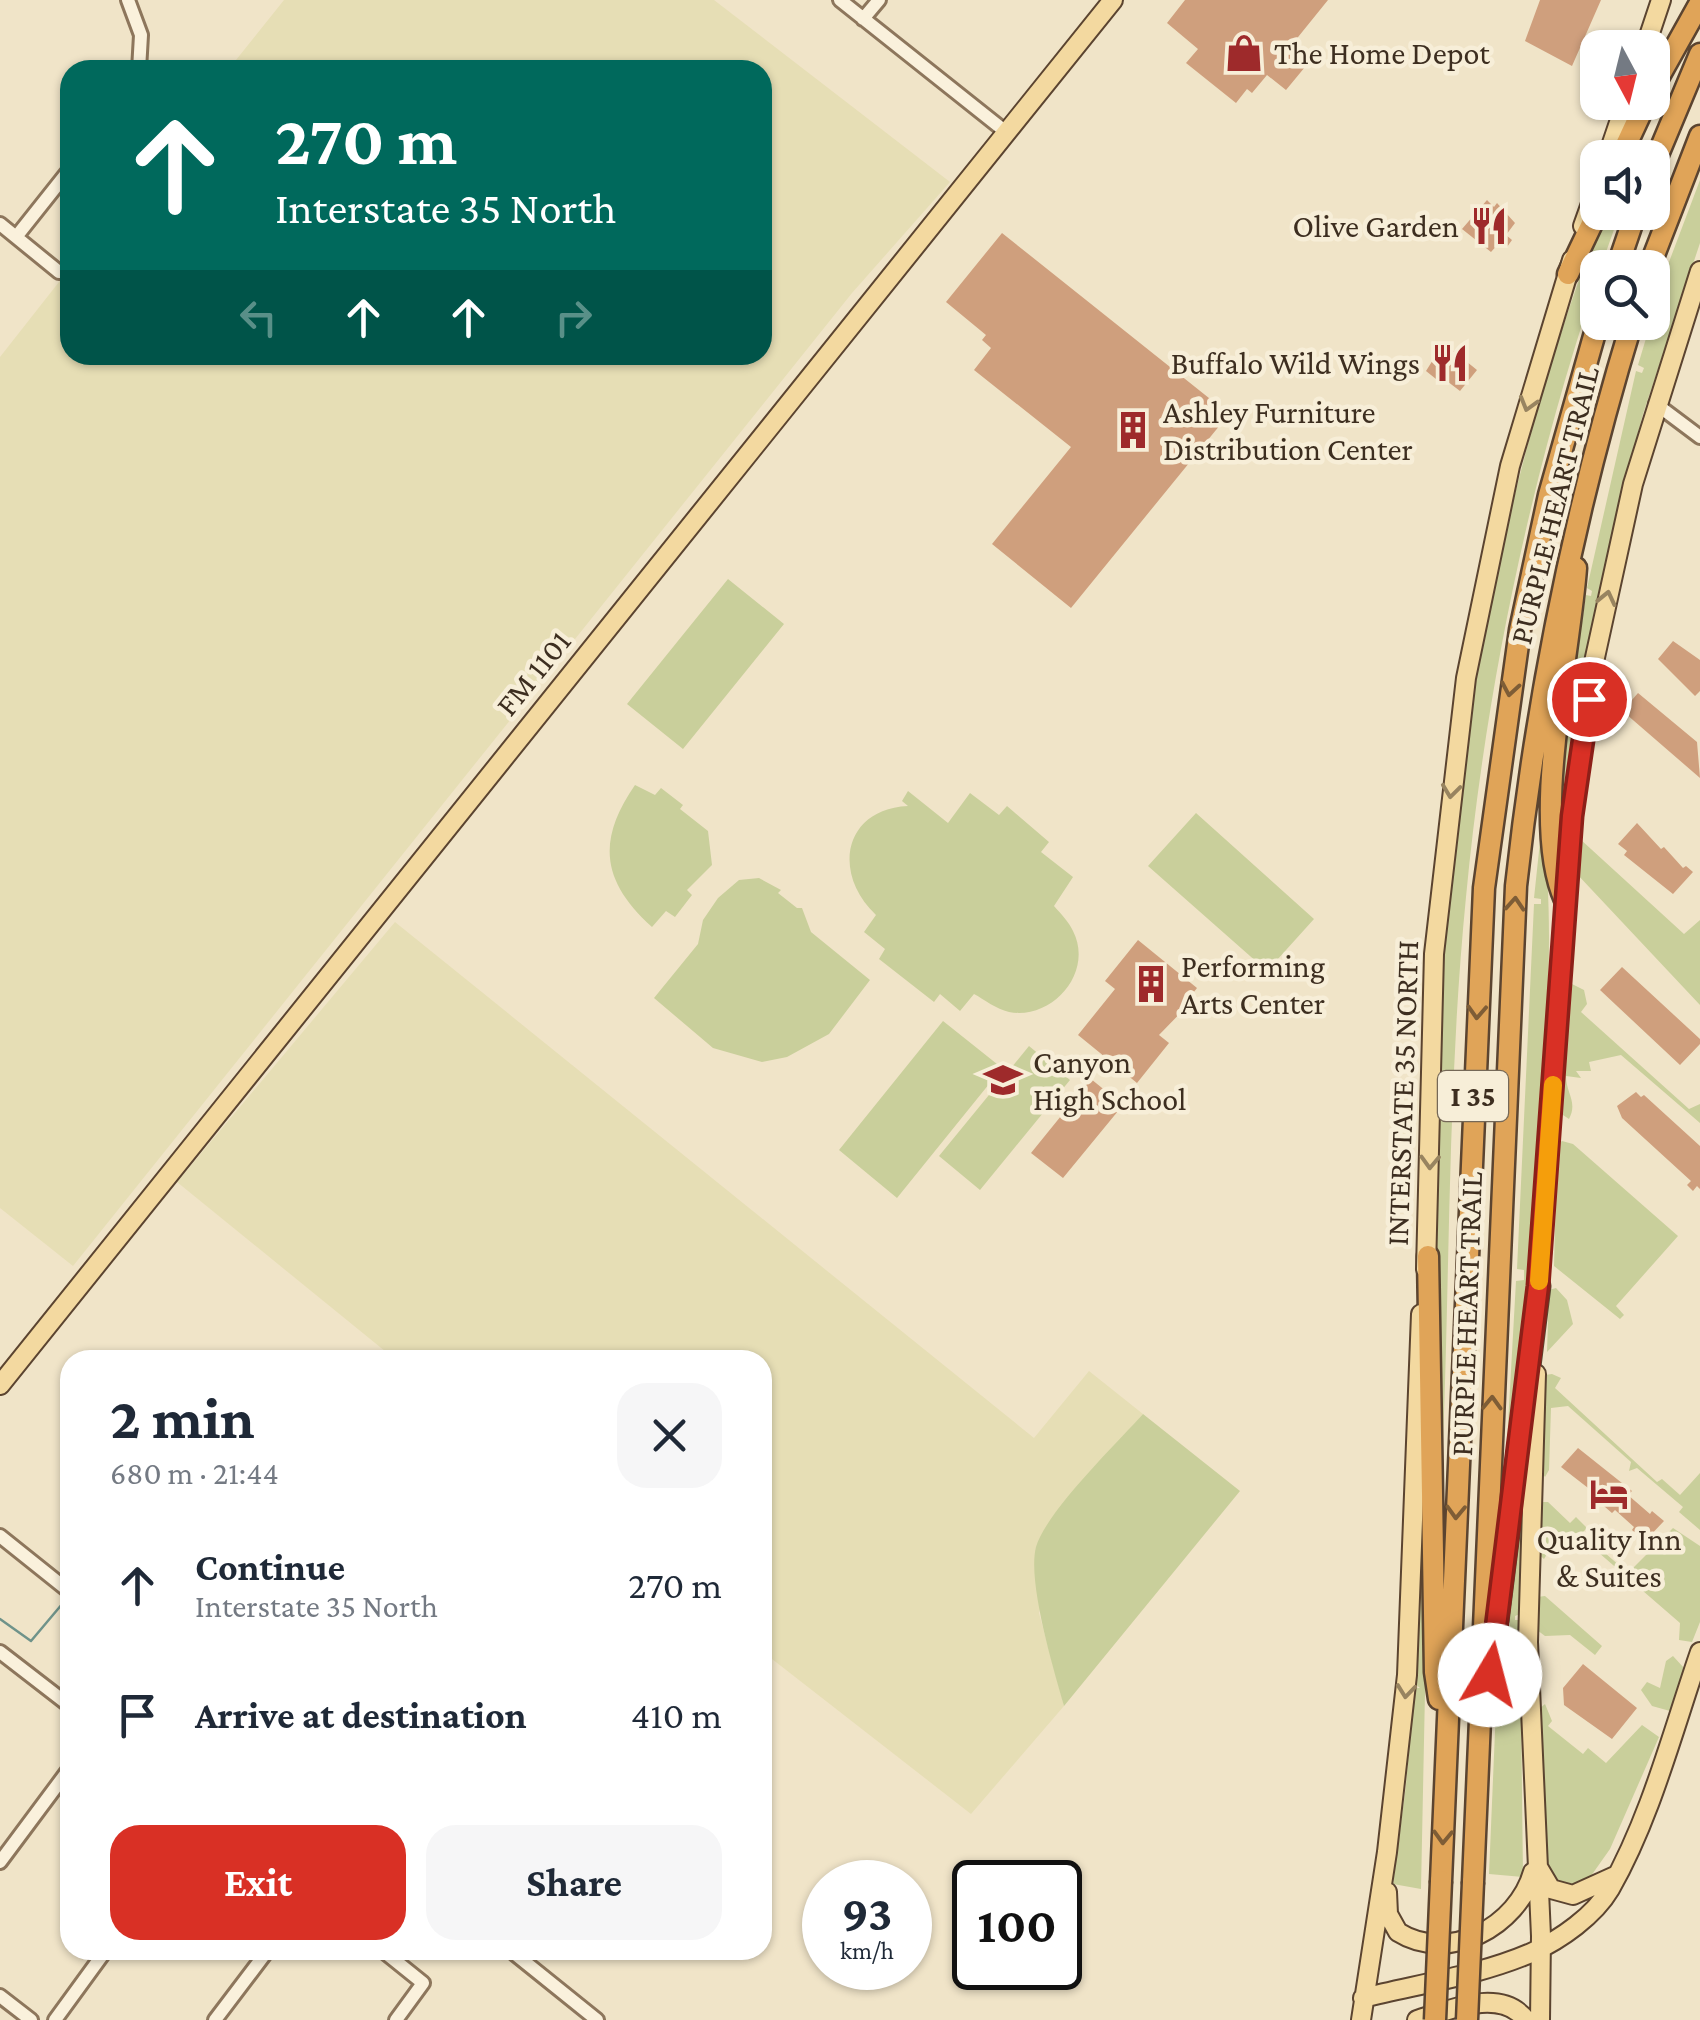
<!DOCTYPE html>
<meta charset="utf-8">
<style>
:root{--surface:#fff;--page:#f6f6f7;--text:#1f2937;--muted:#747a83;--accent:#d93025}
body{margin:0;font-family:"Crimson Pro",serif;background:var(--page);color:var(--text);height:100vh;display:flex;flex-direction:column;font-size:38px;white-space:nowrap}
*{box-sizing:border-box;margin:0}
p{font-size:32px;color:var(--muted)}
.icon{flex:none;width:55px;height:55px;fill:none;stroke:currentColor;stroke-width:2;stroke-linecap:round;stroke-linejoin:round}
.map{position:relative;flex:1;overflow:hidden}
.panel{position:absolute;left:60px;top:1350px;width:712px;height:610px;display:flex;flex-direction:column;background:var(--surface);border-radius:30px;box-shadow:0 2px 8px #0004}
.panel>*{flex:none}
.guide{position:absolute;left:60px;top:60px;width:712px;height:305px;border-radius:30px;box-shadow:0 2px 8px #0004;background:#00695c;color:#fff;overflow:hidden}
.needle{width:65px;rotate:173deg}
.fabs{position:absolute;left:1580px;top:30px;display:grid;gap:20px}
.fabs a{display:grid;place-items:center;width:90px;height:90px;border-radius:20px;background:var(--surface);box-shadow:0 2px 8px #0004;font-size:50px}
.speed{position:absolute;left:802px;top:1860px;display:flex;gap:20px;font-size:50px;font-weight:700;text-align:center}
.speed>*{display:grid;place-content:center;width:130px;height:130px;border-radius:50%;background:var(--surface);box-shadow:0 2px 8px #0004;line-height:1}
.speed small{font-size:25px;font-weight:400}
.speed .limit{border:5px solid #111;border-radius:15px;background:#fff;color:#111}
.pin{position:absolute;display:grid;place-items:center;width:85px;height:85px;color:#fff;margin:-42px;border:5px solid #fff;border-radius:50%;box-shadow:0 2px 10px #0007}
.me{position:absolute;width:110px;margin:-55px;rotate:8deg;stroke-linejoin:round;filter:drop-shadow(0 0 8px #0008)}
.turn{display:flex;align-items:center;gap:35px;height:210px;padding:0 50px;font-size:45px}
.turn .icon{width:130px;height:130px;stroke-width:2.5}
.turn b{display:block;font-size:70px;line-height:85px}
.lanes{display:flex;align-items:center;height:95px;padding:0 50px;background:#0003;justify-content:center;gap:50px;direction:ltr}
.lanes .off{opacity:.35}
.round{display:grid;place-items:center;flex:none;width:105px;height:105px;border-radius:30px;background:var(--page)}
.summary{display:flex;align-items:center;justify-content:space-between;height:170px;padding:0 50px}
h1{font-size:60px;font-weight:700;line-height:75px}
.primary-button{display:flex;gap:20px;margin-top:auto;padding:20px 50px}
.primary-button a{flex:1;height:115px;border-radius:30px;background:var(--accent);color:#fff;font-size:40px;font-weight:700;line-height:115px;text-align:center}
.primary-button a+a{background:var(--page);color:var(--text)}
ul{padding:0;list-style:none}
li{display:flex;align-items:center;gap:30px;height:130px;padding:0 50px}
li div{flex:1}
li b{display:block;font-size:38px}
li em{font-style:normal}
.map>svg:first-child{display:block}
.farmland{fill:#e6deb5}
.green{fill:#c9cf9b}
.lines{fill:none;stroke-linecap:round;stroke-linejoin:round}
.stream{stroke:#6f938a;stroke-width:2.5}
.building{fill:#cf9f7d}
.minor-casing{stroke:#8d765c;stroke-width:18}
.major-casing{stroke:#5b4430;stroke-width:22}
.highway-casing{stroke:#5b4430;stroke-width:25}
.minor{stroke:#faf1dc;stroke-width:12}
.major{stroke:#f3d9a0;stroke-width:18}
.highway{stroke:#e0a458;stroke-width:20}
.highway-bridge-casing{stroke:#5b4430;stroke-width:25;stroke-linecap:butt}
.highway-bridge{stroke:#e0a458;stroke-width:20}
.oneway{stroke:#988460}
.oneway2{stroke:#7e5d36}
.route-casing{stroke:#8d1f18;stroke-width:25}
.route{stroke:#d93025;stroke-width:18}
.slow{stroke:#f59e0b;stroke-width:18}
.labels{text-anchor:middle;stroke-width:9;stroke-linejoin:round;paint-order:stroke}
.shield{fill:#f7eed8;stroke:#756857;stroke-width:2.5}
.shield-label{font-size:30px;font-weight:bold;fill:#3d2e20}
.poi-label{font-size:32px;fill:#3d2e20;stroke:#f7eed8;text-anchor:start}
.street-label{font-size:32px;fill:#3d2e20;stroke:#f7eed8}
</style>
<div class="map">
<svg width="1700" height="2020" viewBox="0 0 1700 2020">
<rect width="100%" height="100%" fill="#f0e4c8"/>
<path class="farmland" d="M 284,0 L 714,0 L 950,182 L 852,293 L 73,1266 L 0,1208 L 0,357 L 70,268 L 70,355 L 762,355 L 762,70 L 228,70 Z
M 395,922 L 1034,1438 L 1089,1371 L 1143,1414 L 1059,1509 L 1039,1613 L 1064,1706 L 971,1814 L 763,1652 L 762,1360 L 396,1360 L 177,1182 Z"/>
<path class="green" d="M 1700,180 L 1700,243 L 1643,414 L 1613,528 L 1586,656 L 1564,813 L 1560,812 L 1568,714 L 1586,595 L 1591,596 L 1592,591 L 1587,588 L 1636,371 L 1642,373 L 1644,368 L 1638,365 L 1669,262 Z
M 1604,213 L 1620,213 C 1541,428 1488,665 1466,897 C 1448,1078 1450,1261 1443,1443 L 1436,1443 C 1431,1360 1436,1276 1438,1193 C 1439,1094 1439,996 1448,897 C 1469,666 1519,429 1604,213 Z
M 728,579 L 784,624 L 683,749 L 627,704 Z
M 635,785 L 655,795 L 661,788 L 683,805 L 680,809 L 708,831 L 712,865 L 687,890 L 692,895 L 675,917 L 666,911 L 652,927 C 601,881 597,840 635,785 Z
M 908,791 L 948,823 L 970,793 L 999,815 L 1007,806 L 1049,842 L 1041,852 L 1073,877 L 1054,906 C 1060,913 1069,922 1073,931 C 1094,972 1053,1020 1009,1012 C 996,1009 985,1000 974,994 L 960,1011 L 940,994 L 934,1002 L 879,959 L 885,949 L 864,932 L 876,915 C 832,874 843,809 908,806 L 902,801 Z
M 1196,813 L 1314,919 L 1267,971 L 1148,866 Z
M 1542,823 C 1554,912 1548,1000 1543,1089 C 1536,1214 1526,1338 1511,1462 L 1506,1460 L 1516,1281 L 1524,1280 L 1524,1270 L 1517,1269 L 1534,904 L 1541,904 L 1541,899 L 1534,898 Z
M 1580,839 L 1684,934 L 1700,920 L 1700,1005 L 1576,873 Z
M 759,878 L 781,890 L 778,893 L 797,908 L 802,908 L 811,932 L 870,980 L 829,1034 L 787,1057 L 762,1062 L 713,1048 L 654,998 L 698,944 L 703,920 L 718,898 L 739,880 Z
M 1572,984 L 1584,990 L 1587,1004 L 1581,1012 L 1689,1109 L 1700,1104 L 1700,1123 L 1621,1055 L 1589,1062 L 1591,1071 L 1576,1071 L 1581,1078 L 1566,1076 C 1566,1093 1578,1102 1569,1119 L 1560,1113 L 1566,996 L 1569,995 L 1565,988 Z
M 943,1021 L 1002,1068 L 897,1198 L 839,1150 Z
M 1029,1046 L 1070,1080 L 980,1190 L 939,1156 Z
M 1562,1141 L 1573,1144 L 1678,1236 L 1616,1306 L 1624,1315 L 1620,1319 L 1554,1266 L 1557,1145 Z
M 1556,1288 L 1567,1300 L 1573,1324 L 1547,1352 L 1549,1290 Z
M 1552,1374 L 1561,1378 L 1555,1388 L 1657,1482 L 1662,1479 L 1680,1495 L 1700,1473 L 1700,1530 L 1679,1512 L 1683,1507 L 1637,1468 L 1629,1471 L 1631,1462 L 1568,1406 L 1551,1408 L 1549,1470 L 1545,1477 L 1540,1470 L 1545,1375 Z
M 1143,1414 L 1240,1491 L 1064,1706 C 1054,1670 1027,1582 1036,1547 C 1046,1512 1117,1443 1143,1414 Z
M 1540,1502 L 1548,1502 L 1570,1523 L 1576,1517 L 1587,1528 L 1582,1533 L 1628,1573 L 1673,1528 L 1700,1546 L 1700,1622 L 1692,1642 L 1679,1640 L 1680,1623 L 1576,1533 L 1560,1533 L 1544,1559 L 1537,1553 Z
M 1516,1518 L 1523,1518 L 1520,1614 L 1515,1616 L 1515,1620 L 1520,1620 L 1523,1877 L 1489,1874 L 1496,1708 L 1504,1629 L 1509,1629 L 1510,1623 L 1505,1621 Z
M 1420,1545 L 1428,1545 L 1421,1889 L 1393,1884 L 1406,1785 L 1414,1688 L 1420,1688 L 1414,1683 Z
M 1545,1596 L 1602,1646 L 1595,1655 L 1570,1635 L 1545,1636 L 1537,1630 L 1537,1597 Z
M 1673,1656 L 1684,1668 L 1670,1711 L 1652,1706 L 1641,1690 L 1647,1682 L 1660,1688 L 1666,1661 Z
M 1545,1704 L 1552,1721 L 1548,1726 L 1583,1754 L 1588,1748 L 1606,1763 L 1642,1725 L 1659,1737 L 1610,1849 L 1586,1883 C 1564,1887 1557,1884 1546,1865 L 1538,1710 Z"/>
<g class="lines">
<path class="stream" d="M 0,1619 L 31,1641 L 63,1603 L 70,1604"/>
</g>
<path class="building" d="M 1185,0 L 1328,0 L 1290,47 L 1295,51 L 1291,56 L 1305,67 L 1286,90 L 1267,75 L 1252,93 L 1247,89 L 1236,103 L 1186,63 L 1198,49 L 1167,23 Z
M 1540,0 L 1601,0 L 1572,66 L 1525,41 Z
M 1487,200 L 1494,207 L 1497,203 L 1515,223 L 1506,235 L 1512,240 L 1507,247 L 1500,242 L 1491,252 L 1462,229 Z
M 1002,233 L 1229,414 L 1071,608 L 992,544 L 1071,447 L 974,370 L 991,348 L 982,340 L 986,335 L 946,302 Z
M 1441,347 L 1449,352 L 1451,349 L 1477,370 L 1460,391 L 1439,375 L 1436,379 L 1426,371 Z
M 1673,641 L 1700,660 L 1700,691 L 1695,696 L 1658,659 Z
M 1638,693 L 1697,742 L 1700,778 L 1626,714 L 1625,708 Z
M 1637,823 L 1661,849 L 1664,847 L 1683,868 L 1686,866 L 1693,872 L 1673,894 L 1624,855 L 1627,851 L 1618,844 Z
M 1138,940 L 1197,988 L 1190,997 L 1193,1000 L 1159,1035 L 1169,1043 L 1137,1083 L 1078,1035 L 1115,989 L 1105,981 Z
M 1622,967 L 1700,1039 L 1700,1044 L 1680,1065 L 1600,990 Z
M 1091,1079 L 1123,1105 L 1063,1178 L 1031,1153 Z
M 1636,1092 L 1641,1097 L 1644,1095 L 1700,1146 L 1700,1189 L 1697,1186 L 1693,1191 L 1687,1185 L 1691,1181 L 1622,1118 L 1617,1106 Z
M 1578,1448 L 1632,1491 L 1628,1495 L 1650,1514 L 1652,1511 L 1664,1521 L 1645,1541 L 1632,1530 L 1634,1527 L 1615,1510 L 1612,1513 L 1590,1494 L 1592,1491 L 1561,1467 Z
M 1583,1664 L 1637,1708 L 1612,1739 L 1564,1705 L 1563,1688 Z"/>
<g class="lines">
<g class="minor-casing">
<path id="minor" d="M 128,0 L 141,35 L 139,70
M 840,0 L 1006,132
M 863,19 L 879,0
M 0,224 L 59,272
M 16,237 L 70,169
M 1656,404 L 1700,437
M 0,1536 L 70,1592
M 0,1652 L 70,1706
M 0,1862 L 70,1768
M 382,1950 L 423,1983 L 396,2020
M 510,1950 L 597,2020
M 0,1996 L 31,2020
M 55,2020 L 106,1950
M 215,2020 L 268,1950"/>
</g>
<g class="major-casing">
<path id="major" d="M 1645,48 L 1661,0
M 1607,158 L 1626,102
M 1583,226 L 1598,184
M 1426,1269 L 1434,954 L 1466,678 L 1510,466 L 1572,260
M 1538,1298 L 1572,816 L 1594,662 L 1633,484 L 1700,271
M 1536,1374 L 1528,1642 L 1541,1936 L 1540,2020
M 0,1385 L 1113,0
M 1538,1867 L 1551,1889 L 1573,1895 L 1615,1876
M 1387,1892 L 1388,1914 L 1398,1932 C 1449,1964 1518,1926 1533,1872
M 1363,1998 C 1419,1984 1481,1975 1533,1952 C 1561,1939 1594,1916 1610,1889 C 1651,1817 1673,1730 1700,1652
M 1361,2020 L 1387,1852 L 1407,1675 L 1421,1314
M 1417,2020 C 1449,2010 1501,1987 1526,2020"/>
</g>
<g class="highway-casing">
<path id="highway" d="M 1652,89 L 1700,3
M 1620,158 L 1646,102
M 1652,169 L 1700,54
M 1617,268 L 1636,212
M 1649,268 L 1700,136
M 1568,274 L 1598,211
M 1565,900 C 1530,823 1570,654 1576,568
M 1428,1256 L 1435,1672 L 1439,1699
M 1494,1645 L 1539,1286
M 1441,1881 L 1484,888 L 1520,630 L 1549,495 L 1598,322
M 1473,1882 L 1516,886 C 1537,693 1575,508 1632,322"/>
</g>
<use href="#minor" class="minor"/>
<use href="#major" class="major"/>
<use href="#highway" class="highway"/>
<g class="highway-bridge-casing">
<path id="highway-bridge" d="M 1435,2020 L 1441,1881
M 1467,2020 L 1473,1882"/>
</g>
<use href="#highway-bridge" class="highway-bridge"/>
</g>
<defs><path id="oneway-chevron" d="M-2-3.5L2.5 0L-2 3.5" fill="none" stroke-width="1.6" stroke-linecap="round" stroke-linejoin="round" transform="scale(2.5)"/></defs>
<g class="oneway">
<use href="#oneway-chevron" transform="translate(1528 404) rotate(106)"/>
<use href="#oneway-chevron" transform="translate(1607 598) rotate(-77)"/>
<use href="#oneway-chevron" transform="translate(1451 791) rotate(97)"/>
<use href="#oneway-chevron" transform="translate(1430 1162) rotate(92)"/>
<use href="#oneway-chevron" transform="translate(1406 1691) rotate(96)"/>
</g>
<g class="oneway2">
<use href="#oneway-chevron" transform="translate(1510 689) rotate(100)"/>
<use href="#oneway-chevron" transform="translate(1515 904) rotate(-86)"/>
<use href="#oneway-chevron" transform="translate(1477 1012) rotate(93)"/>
<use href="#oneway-chevron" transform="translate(1492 1403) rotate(-88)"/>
<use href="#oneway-chevron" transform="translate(1456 1512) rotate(92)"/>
<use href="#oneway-chevron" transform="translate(1443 1837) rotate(92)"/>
</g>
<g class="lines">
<g class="route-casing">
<path id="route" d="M 1490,1675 L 1538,1286 L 1572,816 L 1589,699"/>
</g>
<use href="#route" class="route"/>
<path class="slow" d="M 1539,1281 L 1553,1085"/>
</g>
<defs>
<g id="shop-bare" transform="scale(3)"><path d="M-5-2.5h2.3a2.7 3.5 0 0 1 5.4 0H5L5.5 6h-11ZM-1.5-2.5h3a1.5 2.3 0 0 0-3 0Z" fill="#9e2a2b" stroke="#f7eed8" stroke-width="2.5" paint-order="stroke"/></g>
<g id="restaurant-bare" transform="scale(3)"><path d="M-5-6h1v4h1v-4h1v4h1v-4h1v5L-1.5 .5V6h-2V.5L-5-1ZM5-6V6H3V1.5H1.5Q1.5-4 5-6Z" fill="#9e2a2b" stroke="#f7eed8" stroke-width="2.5" paint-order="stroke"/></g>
<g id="building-bare" transform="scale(3)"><path d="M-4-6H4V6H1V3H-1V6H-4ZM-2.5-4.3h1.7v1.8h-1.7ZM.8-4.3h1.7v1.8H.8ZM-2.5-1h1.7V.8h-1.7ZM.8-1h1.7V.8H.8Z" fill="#9e2a2b" stroke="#f7eed8" stroke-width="2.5" paint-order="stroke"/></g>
<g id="school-bare" transform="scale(3)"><path d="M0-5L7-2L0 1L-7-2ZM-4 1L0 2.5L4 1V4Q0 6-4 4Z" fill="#9e2a2b" stroke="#f7eed8" stroke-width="2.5" paint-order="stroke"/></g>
<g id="hotel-bare" transform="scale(3)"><path d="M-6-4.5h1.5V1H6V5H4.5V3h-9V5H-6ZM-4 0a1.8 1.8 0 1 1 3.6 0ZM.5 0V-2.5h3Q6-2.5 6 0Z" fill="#9e2a2b" stroke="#f7eed8" stroke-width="2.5" paint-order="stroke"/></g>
</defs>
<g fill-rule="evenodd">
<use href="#shop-bare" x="1244" y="53"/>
<use href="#restaurant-bare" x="1489" y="226"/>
<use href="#restaurant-bare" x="1450" y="363"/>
<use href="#building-bare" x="1133" y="430"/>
<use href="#building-bare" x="1151" y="984"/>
<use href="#school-bare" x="1003" y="1080"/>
<use href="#hotel-bare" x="1609" y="1494"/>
</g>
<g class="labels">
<rect class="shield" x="1438" y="1071" width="70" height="50" rx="8"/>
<g class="shield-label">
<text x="1473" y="1106">I 35</text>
</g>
<g class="poi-label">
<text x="1274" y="64">The Home Depot</text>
<text x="1459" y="237" text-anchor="end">Olive Garden</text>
<text x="1420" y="374" text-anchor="end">Buffalo Wild Wings</text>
<text x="1163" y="423">Ashley Furniture<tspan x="1163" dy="37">Distribution Center</tspan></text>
<text x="1181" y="977">Performing<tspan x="1181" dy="37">Arts Center</tspan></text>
<text x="1033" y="1073">Canyon<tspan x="1033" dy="37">High School</tspan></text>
<text x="1609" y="1550" text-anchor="middle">Quality Inn<tspan x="1609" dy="37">&amp; Suites</tspan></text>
</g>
<g class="street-label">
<text transform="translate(1554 505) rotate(-76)" y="11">PURPLE HEART TRAIL</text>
<text transform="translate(533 673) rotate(-51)" y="11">FM 1101</text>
<text transform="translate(1402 1093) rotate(-88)" y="11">INTERSTATE 35 NORTH</text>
<text transform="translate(1466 1314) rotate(-88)" y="11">PURPLE HEART TRAIL</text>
</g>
</g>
</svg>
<div class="fabs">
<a><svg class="needle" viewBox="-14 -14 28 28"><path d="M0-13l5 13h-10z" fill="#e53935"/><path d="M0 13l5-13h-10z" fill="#747a83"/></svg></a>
<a><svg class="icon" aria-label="sound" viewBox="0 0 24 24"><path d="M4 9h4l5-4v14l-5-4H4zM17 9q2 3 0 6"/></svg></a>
<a><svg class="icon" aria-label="search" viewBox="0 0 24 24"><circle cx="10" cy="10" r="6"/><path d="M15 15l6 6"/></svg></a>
</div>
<div class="speed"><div>93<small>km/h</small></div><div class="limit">100</div></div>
<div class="pin" style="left:1589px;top:699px;background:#d93025"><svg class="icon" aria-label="arrive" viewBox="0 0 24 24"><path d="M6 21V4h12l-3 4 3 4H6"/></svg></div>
<svg class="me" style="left:1490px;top:1675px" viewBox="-20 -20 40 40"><circle r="19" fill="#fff"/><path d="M0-13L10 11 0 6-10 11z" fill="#d93025"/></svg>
<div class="guide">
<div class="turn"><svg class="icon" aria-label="ahead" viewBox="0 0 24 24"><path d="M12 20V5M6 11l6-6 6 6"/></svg><div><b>270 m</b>Interstate 35 North</div></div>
<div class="lanes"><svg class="icon off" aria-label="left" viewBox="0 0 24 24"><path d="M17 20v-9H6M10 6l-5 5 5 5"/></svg><svg class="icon" aria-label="ahead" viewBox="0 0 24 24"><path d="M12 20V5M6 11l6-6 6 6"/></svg><svg class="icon" aria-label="ahead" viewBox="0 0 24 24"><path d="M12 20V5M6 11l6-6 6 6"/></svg><svg class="icon off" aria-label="right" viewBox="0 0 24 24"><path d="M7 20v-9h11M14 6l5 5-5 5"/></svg></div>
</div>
<section class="panel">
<div class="summary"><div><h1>2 min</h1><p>680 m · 21:44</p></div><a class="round"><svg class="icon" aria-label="close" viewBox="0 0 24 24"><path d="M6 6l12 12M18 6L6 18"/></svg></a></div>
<ul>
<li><svg class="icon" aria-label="ahead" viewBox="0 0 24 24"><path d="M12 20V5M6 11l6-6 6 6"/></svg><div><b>Continue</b><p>Interstate 35 North</p></div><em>270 m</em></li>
<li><svg class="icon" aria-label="arrive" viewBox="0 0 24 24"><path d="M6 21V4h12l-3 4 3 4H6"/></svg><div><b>Arrive at destination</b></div><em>410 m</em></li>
</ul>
<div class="primary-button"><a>Exit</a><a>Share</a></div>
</section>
</div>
